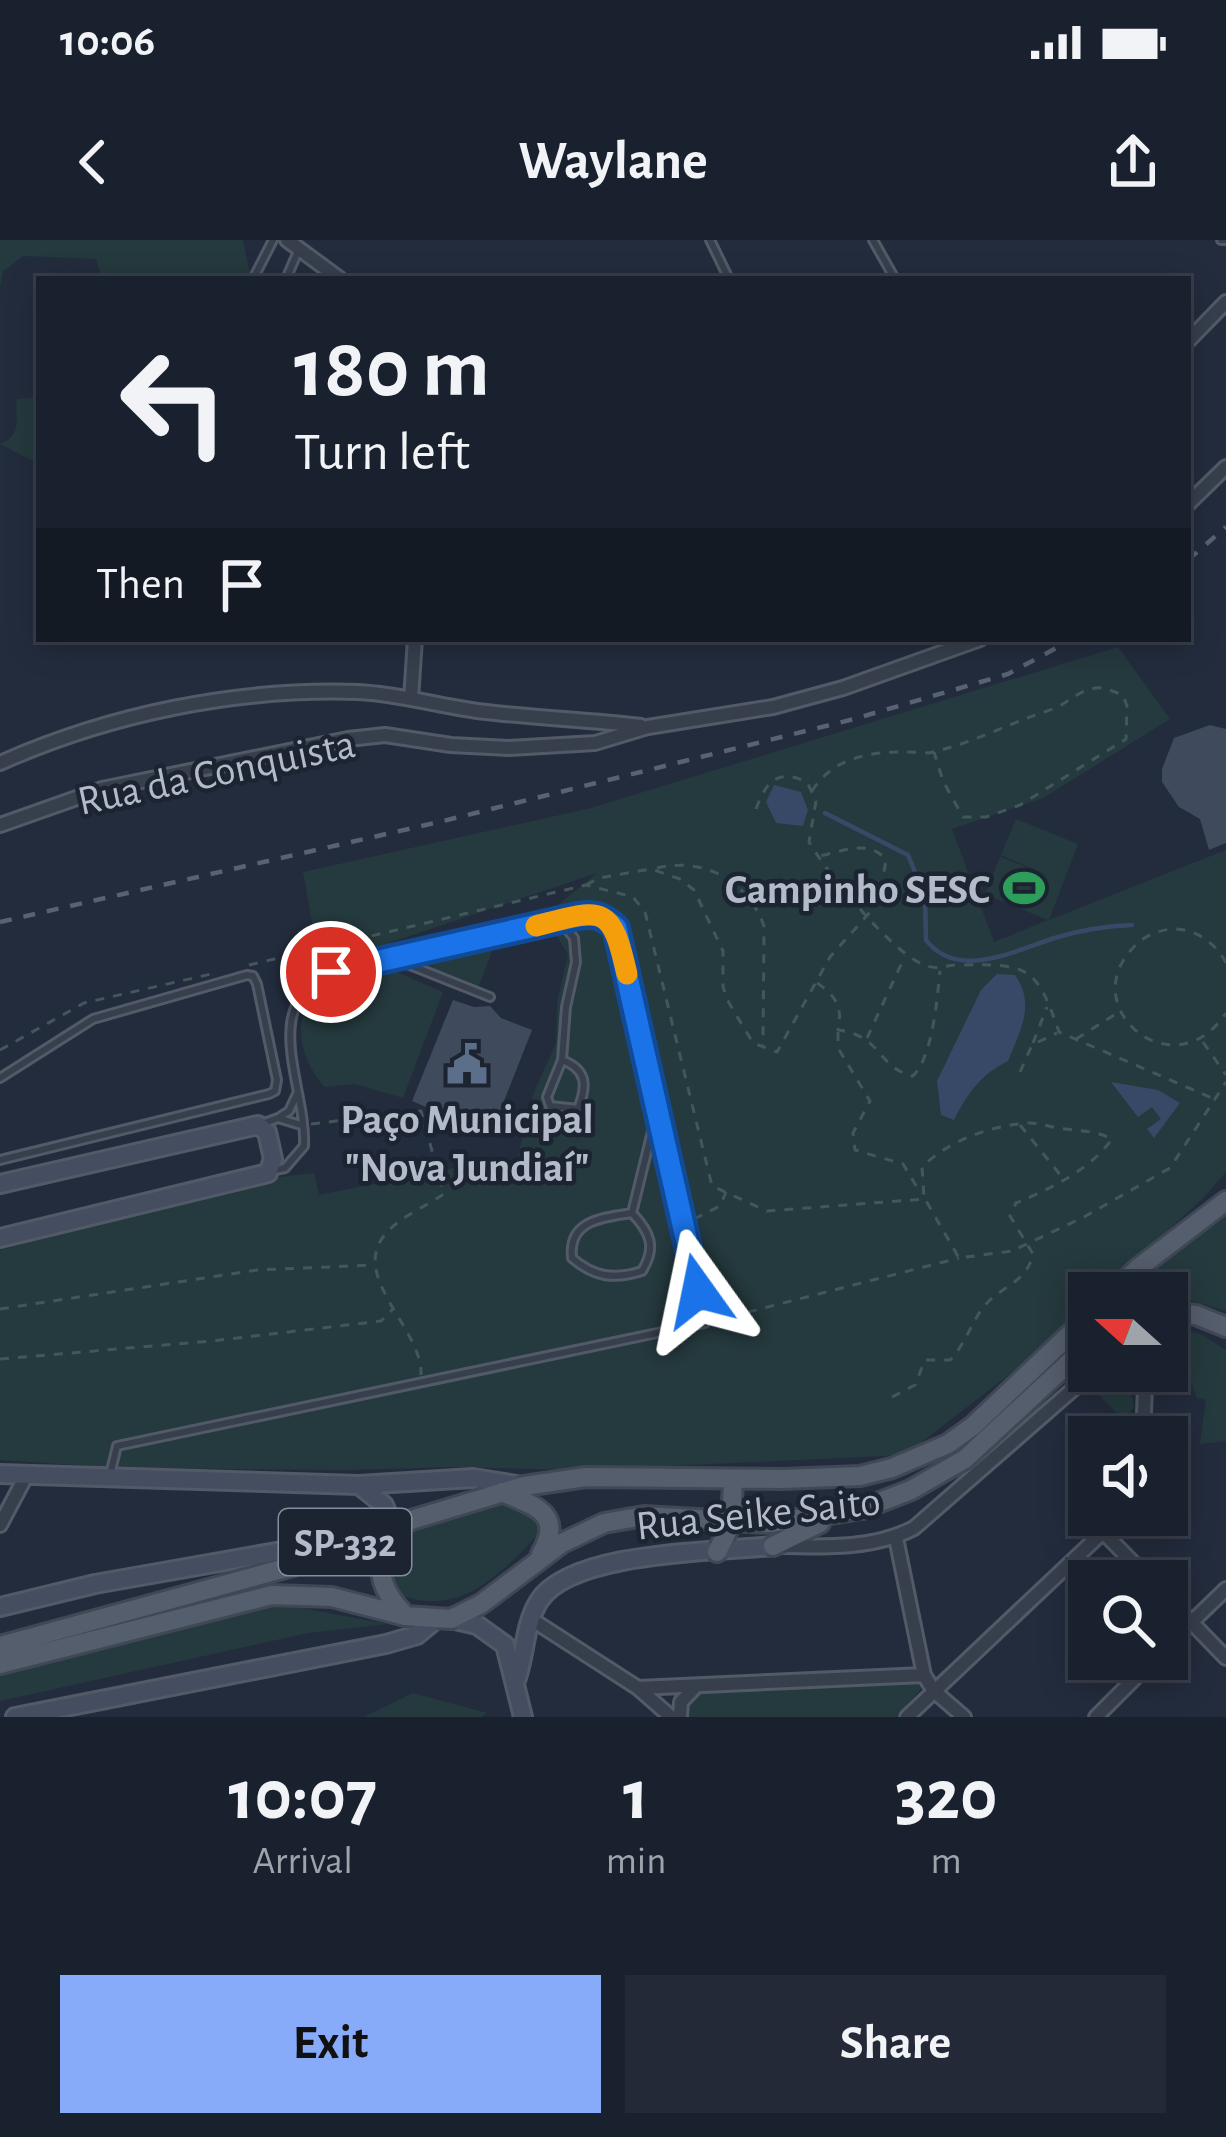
<!DOCTYPE html>
<meta charset="utf-8">
<style>
:root{--surface:#1a212e;--page:#232936;--text:#f1f3f6;--muted:#9fa3aa;--line:#383e4a;--accent:#87abf9}
body{margin:0;font-family:"Alegreya Sans",sans-serif;background:var(--page);color:var(--text);height:100vh;display:flex;flex-direction:column;font-size:45px;white-space:nowrap}
*{box-sizing:border-box;margin:0}
p{font-size:39px;color:var(--muted)}
.icon{flex:none;width:66px;height:66px;fill:none;stroke:currentColor;stroke-width:2;stroke-linecap:round;stroke-linejoin:round}
.map{position:relative;height:1477px;overflow:hidden}
.side{display:flex;flex-direction:column;background:var(--surface);flex:1}
.side>*{flex:none}
.hud{position:absolute;left:36px;top:36px;width:1155px;height:366px;border-radius:0px;box-shadow:0 6px 30px #0003,0 0 0 3px var(--line);background:#1a212e;color:var(--text);overflow:hidden}
.needle{width:78px;rotate:291deg}
.tools{position:absolute;left:1068px;top:1032px;display:grid;gap:24px}
.tools a{display:grid;place-items:center;width:120px;height:120px;border-radius:0px;background:var(--surface);box-shadow:0 6px 30px #0003,0 0 0 3px var(--line);font-size:60px}
.pin{position:absolute;display:grid;place-items:center;width:102px;height:102px;color:#fff;margin:-51px;border:6px solid #fff;border-radius:50%;box-shadow:0 3px 12px #0007}
.me{position:absolute;width:132px;margin:-66px;rotate:348deg;stroke-linejoin:round;filter:drop-shadow(0 0 9px #0008)}
.turn{display:flex;align-items:center;gap:42px;height:252px;padding:0 60px;font-size:54px}
.turn .icon{width:156px;height:156px;stroke-width:2.5}
.turn b{display:block;font-size:84px;line-height:102px}
.then{display:flex;align-items:center;height:114px;padding:0 60px;background:#0003;gap:24px;font-size:45px}
.eta{display:flex;justify-content:space-evenly;align-items:center;height:204px;text-align:center}
.eta b{font-size:72px;font-weight:700;line-height:84px}
.button{display:flex;gap:24px;margin-top:auto;padding:24px 60px}
.button a{flex:1;height:138px;border-radius:0px;background:var(--accent);color:#111;font-size:48px;font-weight:700;line-height:138px;text-align:center}
.button a+a{background:var(--page);color:var(--text)}
.status{display:flex;justify-content:space-between;align-items:center;height:84px;padding:0 60px;background:var(--surface);direction:ltr}
.status svg{height:33px;fill:currentColor}
header{display:flex;justify-content:space-between;align-items:center;height:156px;padding:0 60px;background:var(--surface);font-size:54px;font-weight:700}
.map>svg:first-child{display:block}
.green{fill:#253a3e}
.water{fill:#384967}
.lines{fill:none;stroke-linecap:round;stroke-linejoin:round}
.stream{stroke:#384967;stroke-width:4.5}
.building{fill:#3f4a5d}
.lane-casing{stroke:#525a68;stroke-width:12}
.street-casing{stroke:#525a68;stroke-width:18}
.secondary-casing{stroke:#525a68;stroke-width:22}
.primary-casing{stroke:#404856;stroke-width:24}
.path{stroke:#43575b;stroke-width:3;stroke-dasharray:9 9;stroke-linecap:butt}
.lane{stroke:#373f4d;stroke-width:6}
.street{stroke:#373f4d;stroke-width:12}
.secondary{stroke:#454d60;stroke-width:16}
.primary{stroke:#555e6d;stroke-width:18}
.rail{stroke:#596274;stroke-width:4.5;stroke-dasharray:12 12;stroke-linecap:butt}
.route-casing{stroke:#114b97;stroke-width:30}
.route{stroke:#1a73e8;stroke-width:21}
.slow{stroke:#f59e0b;stroke-width:21}
.labels{text-anchor:middle;stroke-width:9;stroke-linejoin:round;paint-order:stroke}
.shield{fill:#1c2432;stroke:#868d9c;stroke-width:3}
.shield-label{font-size:39px;font-weight:bold;fill:#b3bac9}
.street-label{font-size:42px;fill:#b3bac9;stroke:#1c2432}
.poi-label{font-size:42px;font-weight:bold;fill:#b3bac9;stroke:#1c2432;text-anchor:end}
</style>
<div class="status"><b>10:06</b><svg viewBox="0 0 49 12"><path d="M0 12V9h3v3zM5 12V6h3v6zM10 12V3h3v9zM15 12V0h3v12zM26 1h20v11H26zM47 4h2v5h-2z"/></svg></div>
<header><svg class="icon" aria-label="back" viewBox="0 0 24 24"><path d="M15 5l-7 7 7 7"/></svg>Waylane<svg class="icon" aria-label="share" viewBox="0 0 24 24"><path d="M12 15V3M7 8l5-5 5 5M5 13v7h14v-7"/></svg></header>
<div class="map">
<svg width="1226" height="1477" viewBox="0 0 1226 1477">
<rect width="100%" height="100%" fill="#232c3d"/>
<path class="green" d="M 0,0 L 243,0 L 251,39 L 102,39 L 96,19 L 23,16 L 3,31 L 0,48 Z
M 39,157 L 39,224 L 0,204 C 24,194 14,178 17,159 Z
M 1118,407 L 1170,479 L 1043,558 L 952,589 L 994,702 L 1048,680 L 985,654 L 1000,617 L 1050,636 L 1001,615 L 1016,579 L 1078,604 L 1049,680 L 1226,610 L 1226,932 L 1202,959 L 1100,1053 L 1089,1053 L 1089,1063 L 1024,1123 L 905,1215 L 582,1230 L 451,1227 L 347,1230 L 124,1228 L 0,1220 L 0,1010 L 262,939 L 314,933 L 319,955 L 474,924 L 514,931 L 533,855 L 556,803 L 557,763 L 568,714 L 544,676 L 597,633 L 320,726 L 303,632 L 591,568 Z
M 496,700 L 479,746 L 424,725 L 419,714 Z
M 394,731 L 443,752 L 403,858 L 355,844 L 325,847 C 299,819 286,769 328,747 C 346,737 374,736 394,731 Z
M 1226,973 L 1226,1071 L 1167,1053 L 1122,1053 Z
M 1167,1084 L 1202,1095 L 1226,1110 L 1226,1201 L 1200,1204 L 1206,1159 L 1197,1158 L 1191,1142 L 1160,1150 L 1148,1131 L 1167,1131 Z
M 1104,1131 L 1128,1140 L 1134,1167 L 1124,1180 L 1088,1144 Z
M 503,1261 L 531,1272 L 541,1281 L 541,1291 C 502,1333 460,1379 398,1354 L 386,1330 C 402,1278 455,1274 503,1261 Z
M 274,1363 L 388,1384 L 308,1393 L 0,1461 L 0,1436 Z
M 699,1436 L 908,1442 L 931,1437 L 897,1477 L 672,1477 L 684,1447 Z
M 413,1453 L 487,1473 L 481,1477 L 364,1477 Z"/>
<path class="water" d="M 774,545 L 801,552 L 808,570 L 803,586 L 776,583 L 766,562 Z
M 997,734 L 1015,735 C 1036,764 1020,791 1008,821 C 981,834 967,854 954,880 L 941,875 L 937,841 L 981,750 Z
M 1111,842 L 1158,850 L 1180,863 L 1154,898 L 1147,889 L 1161,879 L 1152,867 L 1138,877 Z"/>
<g class="lines">
<path class="stream" d="M 825,573 L 908,615 L 925,656 L 926,700 C 958,742 1018,709 1058,697 C 1082,690 1107,686 1132,685"/>
</g>
<path class="building" d="M 1210,485 L 1226,489 L 1226,603 L 1209,610 L 1200,579 L 1179,567 L 1162,542 L 1162,529 L 1174,498 Z
M 453,760 L 474,767 L 490,766 L 501,778 L 532,790 L 491,894 L 461,881 L 446,886 L 431,869 L 412,861 Z"/>
<g class="lines">
<g class="lane-casing">
<path id="lane" d="M 710,0 L 729,39
M 873,0 L 895,39
M 1221,0 L 1226,0
M 253,39 L 273,0
M 286,39 L 299,9
M 559,680 L 574,698 L 576,722 L 566,767 L 562,820 L 547,857 L 550,866 L 578,869 C 587,846 588,830 562,820
M 397,720 L 490,757
M 0,838 L 93,779 L 247,735 L 253,736 L 257,744 L 277,840 L 275,851 L 269,854 L 0,920
M 281,876 L 289,871 L 297,854
M 259,885 L 278,878 L 301,885
M 632,973 C 602,978 568,980 572,1018 C 594,1037 614,1040 642,1031 C 657,1007 650,992 632,973 L 657,871
M 110,1235 L 117,1206 L 705,1083 L 616,688 C 597,670 582,675 559,680 L 331,732 C 257,766 307,846 304,906 L 285,928 L 275,930"/>
</g>
<g class="street-casing">
<path id="street" d="M 287,0 L 340,39
M 1188,101 L 1226,62
M 1188,264 L 1226,227
M 411,459 L 415,399
M 0,523 C 110,474 237,448 358,452 C 401,454 443,467 486,472 C 537,478 589,480 641,486
M 0,585 L 102,549 L 348,499 L 385,495 L 451,505 L 509,508 L 595,503 L 648,487 L 773,467 L 843,448 L 980,399
M 1137,1131 L 1145,1148 L 1143,1197
M 0,1285 L 26,1236
M 1103,1292 L 1151,1341
M 896,1298 L 924,1435 L 934,1451 L 964,1477
M 780,1306 C 825,1307 874,1309 914,1288 L 1094,1131
M 1167,1357 L 1226,1418
M 531,1379 L 638,1448 L 671,1477
M 1167,1406 L 1226,1349
M 638,1448 L 924,1435
M 680,1477 L 681,1462 L 696,1446
M 907,1477 L 1103,1292 L 1114,1275
M 1096,1477 L 1154,1419"/>
</g>
<g class="secondary-casing">
<path id="secondary" d="M 0,944 L 258,885 L 267,892 L 273,919 L 268,933 L 0,998
M 0,1234 L 359,1245 L 473,1238 L 523,1246
M 360,1246 L 384,1265 L 392,1285
M 0,1367 L 95,1344 L 345,1300
M 451,1379 L 477,1385 L 505,1405 L 523,1477
M 515,1443 C 526,1416 523,1387 539,1361 C 571,1311 715,1312 773,1306
M 15,1477 L 386,1404 L 417,1395 L 435,1380"/>
</g>
<g class="primary-casing">
<path id="primary" d="M 1113,1053 L 1137,1029 L 1226,961
M 1167,1072 L 1196,1075 L 1226,1087
M 502,1252 C 534,1266 565,1273 541,1314
M 392,1285 C 379,1324 373,1341 403,1373
M 773,1306 L 820,1283
M 717,1312 L 731,1284 L 733,1239
M 0,1406 L 293,1326 L 368,1293 L 524,1246 L 586,1237 L 782,1239 L 860,1236 L 892,1228 L 948,1204 L 973,1186 L 1089,1076
M 0,1424 L 272,1355 L 332,1357 L 405,1376 L 451,1379 L 481,1364 L 562,1303 L 604,1283 L 644,1276 L 770,1283 L 862,1269 L 911,1250 L 965,1219 L 1089,1104"/>
</g>
<path class="path" d="M 812,551 C 837,511 885,510 929,513 C 974,503 1009,483 1053,469 C 1068,463 1079,450 1096,448 C 1105,447 1114,452 1123,455 L 1127,466 L 1126,499 L 1020,565 L 986,577 L 963,577 L 943,541 L 934,512
M 756,569 C 766,542 777,528 807,542 L 816,561 L 809,602 C 828,634 890,710 922,724 C 937,731 944,725 958,725 C 1027,724 1036,724 1059,792 L 1212,858
M 657,628 C 704,617 747,640 764,686 L 763,805
M 586,645 L 599,638 L 651,629 L 680,639 L 694,650 L 723,711 L 723,747 L 729,763 L 753,803 L 777,812 L 830,717 L 879,662 L 886,620 C 869,598 842,612 819,616
M 1226,723 C 1216,703 1196,689 1173,689 C 1157,690 1142,697 1132,709 C 1076,769 1174,851 1226,773
M 249,725 L 586,645 L 633,657 L 645,672 L 712,946 L 767,971 L 925,959 L 959,1018 L 1012,1011 L 1084,977 L 1170,928 L 1226,842
M 817,743 C 836,755 843,768 838,790 C 883,796 877,828 913,836 C 933,816 937,759 940,731
M 838,792 L 838,808 L 870,861 L 853,893 L 855,910 L 903,924 L 921,954
M 867,798 L 905,716
M 1076,799 L 1119,772
M 1203,802 L 1226,835
M 1033,803 L 1047,767
M 0,810 L 84,763 L 211,734
M 1020,832 L 1032,805 L 1057,793
M 311,884 L 421,871 L 444,954 C 425,967 397,978 383,997 C 352,1039 423,1090 421,1135
M 1020,885 L 1062,937
M 694,979 L 720,966 L 726,952
M 0,1069 L 257,1030 L 374,1025
M 713,1081 L 959,1018
M 0,1119 L 212,1101 L 381,1081 L 393,1069
M 892,1157 L 915,1145 L 925,1120 L 950,1120 C 967,1103 972,1078 988,1062 C 1005,1045 1027,1041 1033,1014 L 1010,976 L 1016,963 C 1050,949 1090,930 1112,899 C 1097,891 1081,891 1065,889 C 1052,888 1039,882 1027,883 C 990,886 948,901 922,927 L 924,958"/>
<use href="#lane" class="lane"/>
<use href="#street" class="street"/>
<use href="#secondary" class="secondary"/>
<use href="#primary" class="primary"/>
<path class="rail" d="M 1188,320 L 1226,287
M 0,682 L 439,582 L 854,479 L 1008,434 L 1073,399"/>
</g>
<g class="lines">
<g class="route-casing">
<path id="route" d="M 331,732 L 578,676 C 595,673 603,676 616,688 L 698,1051"/>
</g>
<use href="#route" class="route"/>
<path class="slow" d="M 536,686 C 604,668 611,664 627,734"/>
</g>
<defs>
<g id="stadium-bare" transform="scale(3.24)"><path d="M0-5a6.5 5 0 1 0 0 10a6.5 5 0 1 0 0-10ZM-3.5-1.8h7v3.6h-7Z" fill="#2e9e5b" stroke="#1c2432" stroke-width="2.5" paint-order="stroke"/></g>
<g id="civic-bare" transform="scale(3.24)"><path d="M-.6-6.5H3V-4.5H.6V-3L4-1V1h2V6H-6V1h2V-1L-.6-3ZM-1.2 2.5V6h2.4V2.5Z" fill="#5c6f8a" stroke="#1c2432" stroke-width="2.5" paint-order="stroke"/></g>
</defs>
<g fill-rule="evenodd">
<use href="#stadium-bare" x="1024" y="648"/>
<use href="#civic-bare" x="467" y="824"/>
</g>
<g class="labels">
<rect class="shield" x="279" y="1269" width="132" height="66" rx="9"/>
<g class="shield-label">
<text x="345" y="1316">SP-332</text>
</g>
<g class="street-label">
<text transform="translate(216 531) rotate(-12)" y="15">Rua da Conquista</text>
<text transform="translate(758 1272) rotate(-6)" y="15">Rua Seike Saito</text>
</g>
<g class="poi-label">
<text x="990" y="663">Campinho SESC</text>
<text x="467" y="893" text-anchor="middle">Paço Municipal<tspan x="467" dy="48">"Nova Jundiaí"</tspan></text>
</g>
</g>
</svg>
<div class="tools">
<a><svg class="needle" viewBox="-14 -14 28 28"><path d="M0-13l5 13h-10z" fill="#e53935"/><path d="M0 13l5-13h-10z" fill="#9fa3aa"/></svg></a>
<a><svg class="icon" aria-label="sound" viewBox="0 0 24 24"><path d="M4 9h4l5-4v14l-5-4H4zM17 9q2 3 0 6"/></svg></a>
<a><svg class="icon" aria-label="search" viewBox="0 0 24 24"><circle cx="10" cy="10" r="6"/><path d="M15 15l6 6"/></svg></a>
</div>
<div class="pin" style="left:331px;top:732px;background:#d93025"><svg class="icon" aria-label="arrive" viewBox="0 0 24 24"><path d="M6 21V4h12l-3 4 3 4H6"/></svg></div>
<svg class="me" style="left:698px;top:1051px" viewBox="-20 -20 40 40"><path d="M0-17L14 15 0 8-14 15z" fill="#1a73e8" stroke="#fff" stroke-width="4"/></svg>
<div class="hud">
<div class="turn"><svg class="icon" aria-label="left" viewBox="0 0 24 24"><path d="M17 20v-9H6M10 6l-5 5 5 5"/></svg><div><b>180 m</b>Turn left</div></div>
<div class="then">Then<svg class="icon" aria-label="arrive" viewBox="0 0 24 24"><path d="M6 21V4h12l-3 4 3 4H6"/></svg></div>
</div>
</div>
<section class="side">
<div class="eta">
<div><b>10:07</b><p>Arrival</p></div>
<div><b>1</b><p>min</p></div>
<div><b>320</b><p>m</p></div>
</div>
<div class="button"><a>Exit</a><a>Share</a></div>
</section>
